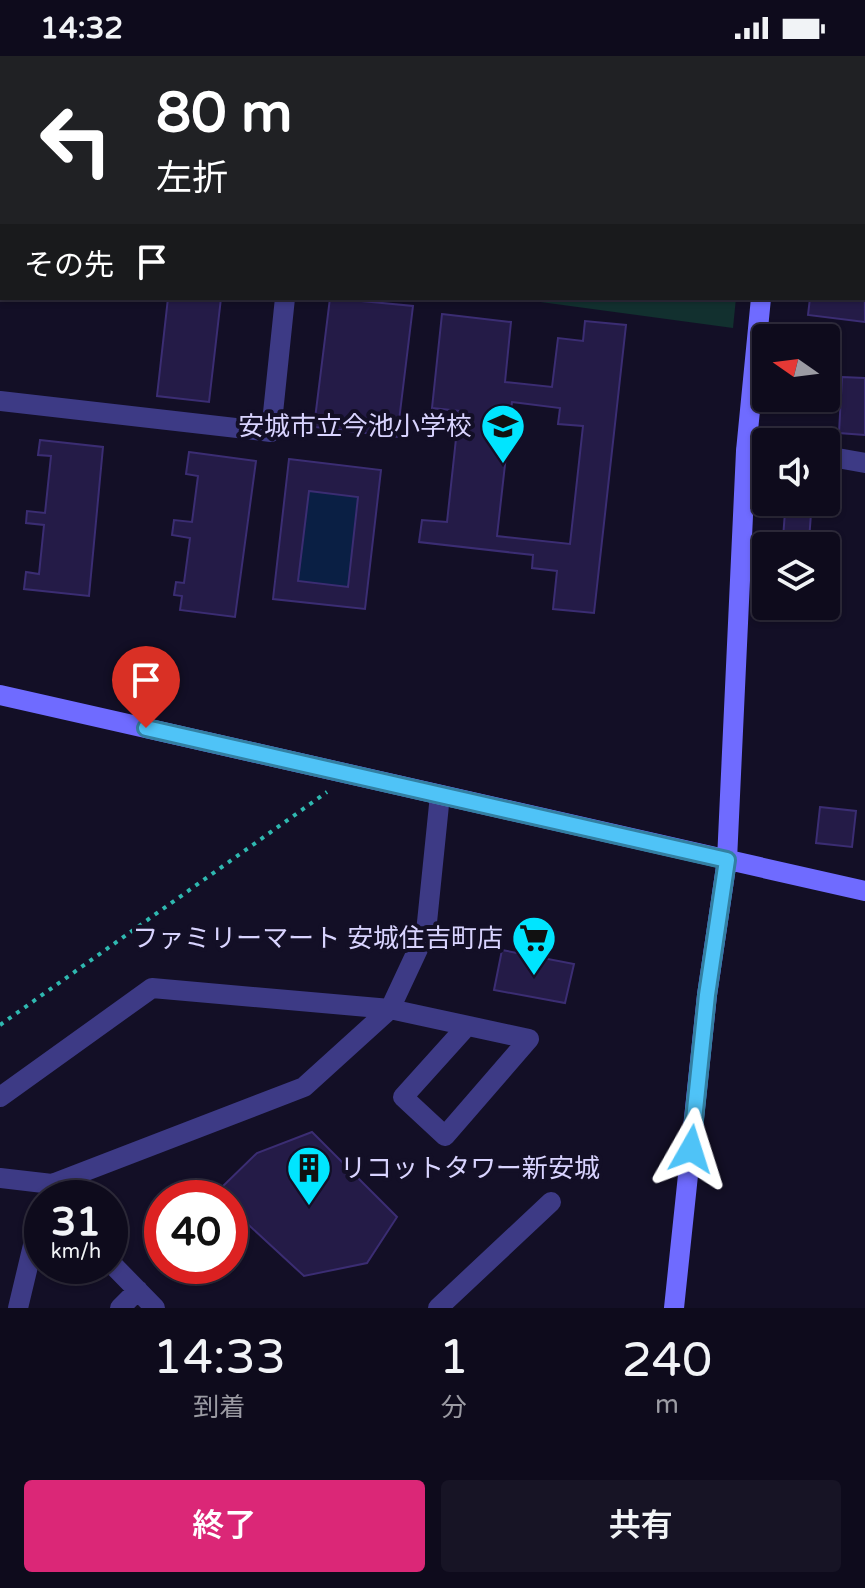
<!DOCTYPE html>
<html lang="ja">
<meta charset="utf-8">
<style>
:root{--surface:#0e0b1c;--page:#171425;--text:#f1f3f6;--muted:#9b9ba3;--line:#2e2b3b;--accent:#db2777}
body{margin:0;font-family:"Varela Round","Noto Sans JP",sans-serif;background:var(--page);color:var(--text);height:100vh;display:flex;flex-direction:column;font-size:30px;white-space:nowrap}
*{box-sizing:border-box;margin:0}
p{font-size:26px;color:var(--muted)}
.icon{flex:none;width:44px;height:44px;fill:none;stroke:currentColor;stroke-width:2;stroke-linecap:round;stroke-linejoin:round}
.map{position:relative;height:1252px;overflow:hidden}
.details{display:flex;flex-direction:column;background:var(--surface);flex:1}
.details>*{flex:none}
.top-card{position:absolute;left:0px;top:0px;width:866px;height:244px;box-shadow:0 2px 6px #0004,0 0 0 2px var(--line);background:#202124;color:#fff;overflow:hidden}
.needle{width:52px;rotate:284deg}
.buttons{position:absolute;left:752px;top:268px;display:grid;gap:16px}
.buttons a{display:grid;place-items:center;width:88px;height:88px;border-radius:8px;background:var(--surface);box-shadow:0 2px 6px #0004,0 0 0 2px var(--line);font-size:40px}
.speed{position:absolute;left:24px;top:1124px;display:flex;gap:16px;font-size:40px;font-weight:700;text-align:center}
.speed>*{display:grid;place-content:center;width:104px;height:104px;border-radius:50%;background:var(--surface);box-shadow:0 2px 6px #0004,0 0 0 2px var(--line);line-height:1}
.speed small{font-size:20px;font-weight:400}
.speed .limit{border:12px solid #d22;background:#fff;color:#111}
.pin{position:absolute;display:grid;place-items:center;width:68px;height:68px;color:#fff;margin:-82px -34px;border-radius:50% 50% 50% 0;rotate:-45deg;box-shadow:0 0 8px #0007}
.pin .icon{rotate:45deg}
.me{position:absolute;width:88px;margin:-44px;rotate:6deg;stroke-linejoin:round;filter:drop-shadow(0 0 6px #0008)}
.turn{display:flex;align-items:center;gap:28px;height:168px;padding:0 24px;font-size:36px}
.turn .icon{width:104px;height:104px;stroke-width:2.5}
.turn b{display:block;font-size:56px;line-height:68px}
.then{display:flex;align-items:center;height:76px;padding:0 24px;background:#0003;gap:16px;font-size:30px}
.eta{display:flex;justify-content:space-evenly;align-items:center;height:136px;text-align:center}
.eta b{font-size:48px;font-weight:600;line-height:56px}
.action{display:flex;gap:16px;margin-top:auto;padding:16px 24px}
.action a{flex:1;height:92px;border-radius:8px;background:var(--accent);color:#fff;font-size:32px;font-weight:600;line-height:92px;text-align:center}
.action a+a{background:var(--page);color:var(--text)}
.status{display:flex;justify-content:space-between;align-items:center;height:56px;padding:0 40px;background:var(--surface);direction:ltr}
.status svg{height:22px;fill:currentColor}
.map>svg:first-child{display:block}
.green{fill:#12302f}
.water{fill:#0a1f44}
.building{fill:#241b47;stroke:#3b2d73;stroke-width:2;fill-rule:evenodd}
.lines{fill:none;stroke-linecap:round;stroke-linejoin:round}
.path{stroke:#2fb8b0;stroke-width:4;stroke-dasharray:4 6;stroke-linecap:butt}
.street{stroke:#3d3a85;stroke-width:20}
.secondary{stroke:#6f6bff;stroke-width:20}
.route-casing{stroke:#337fa1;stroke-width:20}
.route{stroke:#4fc3f7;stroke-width:14}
.labels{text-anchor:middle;stroke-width:8;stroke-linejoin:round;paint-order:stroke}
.poi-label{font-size:26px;fill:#d9d4ff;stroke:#130f26;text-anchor:end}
</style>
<div class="status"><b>14:32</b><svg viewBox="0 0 49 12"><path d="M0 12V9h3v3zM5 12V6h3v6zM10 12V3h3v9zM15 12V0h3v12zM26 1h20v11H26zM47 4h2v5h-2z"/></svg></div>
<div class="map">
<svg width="865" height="1252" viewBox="0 0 865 1252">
<rect width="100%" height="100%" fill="#130f26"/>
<path class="green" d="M 511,242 L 736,242 L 733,272 Z"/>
<path class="water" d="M 309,435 L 358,441 L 348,531 L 298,525 Z"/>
<path class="building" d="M 864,131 L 865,266 L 808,259 L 810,242 L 864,242 Z
M 168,242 L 221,242 L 209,346 L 157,340 Z
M 330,242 L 413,250 L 397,381 L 314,371 Z
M 442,258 L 511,266 L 505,326 L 552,331 L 558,282 L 583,285 L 585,265 L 626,269 L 594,557 L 553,553 L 557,515 L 532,512 L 533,499 L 419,486 L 422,464 L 447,466 L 459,355 L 432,352 ZM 512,346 L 560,352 L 558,368 L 583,370 L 570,488 L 497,480 Z
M 842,321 L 865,322 L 865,379 L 839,377 Z
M 40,384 L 103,391 L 89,540 L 24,533 L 26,516 L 39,518 L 44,469 L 26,467 L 27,455 L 45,457 L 51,400 L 38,399 Z
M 189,396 L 256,405 L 235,561 L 180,554 L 182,540 L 174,539 L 176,526 L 184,527 L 190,482 L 172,479 L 174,464 L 192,466 L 198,420 L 186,418 Z
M 289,403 L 381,414 L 365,553 L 273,543 ZM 309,435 L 358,441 L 348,531 L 298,525 Z
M 785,456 L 811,458 L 809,484 L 783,482 Z
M 820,751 L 856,755 L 852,791 L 816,787 Z
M 502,894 L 574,908 L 565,947 L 494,934 Z
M 312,1076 L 397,1161 L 367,1207 L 304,1220 L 240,1161 L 230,1173 L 230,1142 L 224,1142 L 227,1138 L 221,1132 L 257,1097 Z"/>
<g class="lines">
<path class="path" d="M 0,969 L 327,736"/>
<path class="street" d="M 310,2 L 310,0
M 0,345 L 271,376 L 285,242
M 746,395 L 766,396
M 826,400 L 865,407
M 0,1041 L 152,932 L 390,953 L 529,983 L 445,1080 L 403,1041 L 467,970
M 0,1122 L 52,1128 L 304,1031 L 390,953 L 426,876 L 440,739
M 110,1206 L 155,1252
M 18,1252 L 34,1185 L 42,1160
M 120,1252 L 138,1234
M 438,1252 L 551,1146"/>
<path class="secondary" d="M 784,2 L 784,0
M 0,639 L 865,835
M 674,1252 L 707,939 L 727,804 L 746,395 L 761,242"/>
</g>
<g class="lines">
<g class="route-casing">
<path id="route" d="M 146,672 L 727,804 L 707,939 L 691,1093"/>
</g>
<use href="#route" class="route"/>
</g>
<defs>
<g id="school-pin" transform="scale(2.3)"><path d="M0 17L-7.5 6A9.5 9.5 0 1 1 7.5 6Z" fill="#00e5ff" stroke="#130f26"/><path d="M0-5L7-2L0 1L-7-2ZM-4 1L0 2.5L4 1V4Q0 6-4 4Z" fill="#111"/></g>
<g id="supermarket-pin" transform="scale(2.3)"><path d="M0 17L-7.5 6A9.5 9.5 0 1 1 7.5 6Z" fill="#00e5ff" stroke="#130f26"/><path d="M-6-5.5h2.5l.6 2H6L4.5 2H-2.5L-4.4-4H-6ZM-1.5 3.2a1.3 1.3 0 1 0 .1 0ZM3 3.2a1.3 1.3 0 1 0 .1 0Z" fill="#111"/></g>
<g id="building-pin" transform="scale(2.3)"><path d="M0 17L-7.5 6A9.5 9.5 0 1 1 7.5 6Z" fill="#00e5ff" stroke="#130f26"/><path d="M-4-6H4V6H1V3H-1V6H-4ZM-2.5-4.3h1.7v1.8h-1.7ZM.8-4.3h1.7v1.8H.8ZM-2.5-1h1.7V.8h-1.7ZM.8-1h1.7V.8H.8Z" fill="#111"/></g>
</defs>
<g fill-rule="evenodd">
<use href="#school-pin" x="503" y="370"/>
<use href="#supermarket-pin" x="534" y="882"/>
<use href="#building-pin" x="309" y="1112"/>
</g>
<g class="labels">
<g class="poi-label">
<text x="472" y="379">安城市立今池小学校</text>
<text x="503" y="891">ファミリーマート 安城住吉町店</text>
<text x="340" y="1121" text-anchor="start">リコットタワー新安城</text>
</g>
</g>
</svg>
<div class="buttons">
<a><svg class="needle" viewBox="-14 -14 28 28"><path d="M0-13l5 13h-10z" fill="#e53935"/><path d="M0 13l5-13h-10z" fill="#9b9ba3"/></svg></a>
<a><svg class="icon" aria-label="sound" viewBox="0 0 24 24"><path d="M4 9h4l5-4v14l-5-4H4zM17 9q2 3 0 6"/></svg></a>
<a><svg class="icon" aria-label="layers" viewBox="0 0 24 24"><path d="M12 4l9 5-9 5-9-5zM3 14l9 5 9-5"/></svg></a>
</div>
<div class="speed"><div>31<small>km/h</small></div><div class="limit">40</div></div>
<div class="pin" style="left:146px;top:672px;background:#d93025"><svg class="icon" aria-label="arrive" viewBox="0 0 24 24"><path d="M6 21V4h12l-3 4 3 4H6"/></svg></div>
<svg class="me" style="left:691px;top:1093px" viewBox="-20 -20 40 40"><path d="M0-17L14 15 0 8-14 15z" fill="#4fc3f7" stroke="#fff" stroke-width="4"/></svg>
<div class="top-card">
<div class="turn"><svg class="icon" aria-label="left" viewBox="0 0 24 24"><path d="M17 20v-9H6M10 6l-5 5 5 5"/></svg><div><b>80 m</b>左折</div></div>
<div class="then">その先<svg class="icon" aria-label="arrive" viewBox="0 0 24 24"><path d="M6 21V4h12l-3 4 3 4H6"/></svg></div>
</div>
</div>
<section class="details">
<div class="eta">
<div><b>14:33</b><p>到着</p></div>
<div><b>1</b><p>分</p></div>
<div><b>240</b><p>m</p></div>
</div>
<div class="action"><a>終了</a><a>共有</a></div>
</section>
